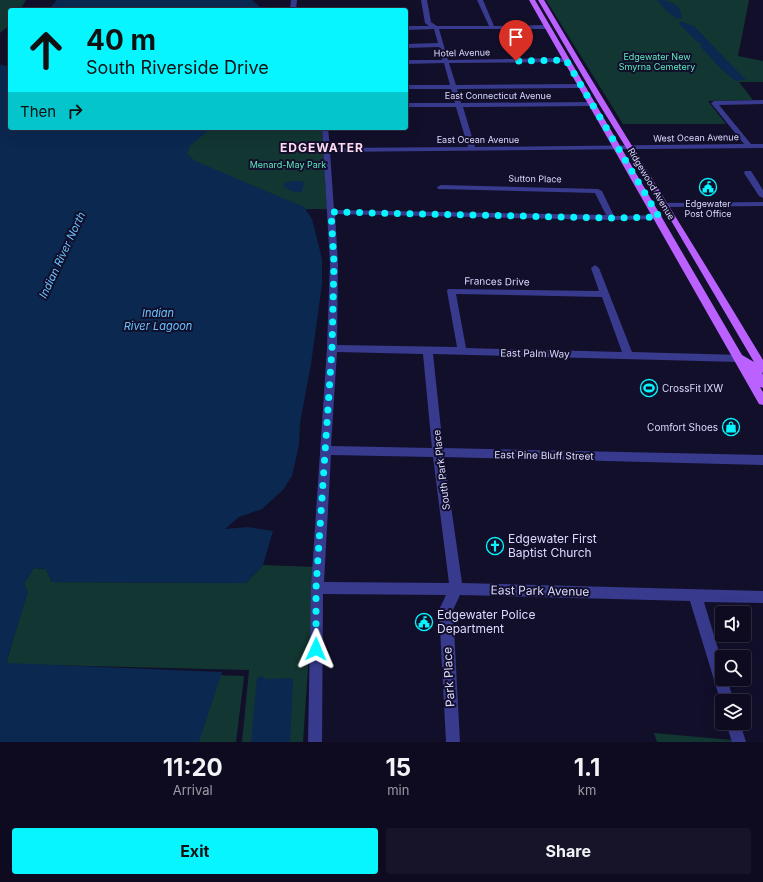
<!DOCTYPE html>
<style>
:root{--surface:#0e0b20;--page:#171429;--text:#f1f3f6;--muted:#9b9ba5;--line:#2e2b3e;--accent:#06f5ff}
body{margin:0;font-family:Inter,sans-serif;background:var(--page);color:var(--text);height:100vh;display:flex;flex-direction:column;font-size:15px;white-space:nowrap}
*{box-sizing:border-box;margin:0}
p{font-size:13px;color:var(--muted)}
.icon{flex:none;width:22px;height:22px;fill:none;stroke:currentColor;stroke-width:2;stroke-linecap:round;stroke-linejoin:round}
.map{position:relative;height:742px;overflow:hidden}
.side{display:flex;flex-direction:column;background:var(--surface);flex:1}
.side>*{flex:none}
.hud{position:absolute;left:8px;top:8px;width:400px;height:122px;border-radius:4px;box-shadow:0 4px 16px #0002,0 0 0 1px var(--line);background:#06f5ff;color:#111;overflow:hidden}
.buttons{position:absolute;left:715px;top:606px;display:grid;gap:8px}
.buttons a{display:grid;place-items:center;width:36px;height:36px;border-radius:4px;background:var(--surface);box-shadow:0 4px 16px #0002,0 0 0 1px var(--line);font-size:20px}
.pin{position:absolute;display:grid;place-items:center;width:34px;height:34px;color:#fff;margin:-41px -17px;border-radius:50% 50% 50% 0;rotate:-45deg;box-shadow:0 0 4px #0007}
.pin .icon{rotate:45deg}
.me{position:absolute;width:44px;margin:-22px;rotate:1deg;stroke-linejoin:round;filter:drop-shadow(0 0 3px #0008)}
.turn{display:flex;align-items:center;gap:14px;height:84px;padding:0 12px;font-size:18px}
.turn .icon{width:52px;height:52px;stroke-width:2.5}
.turn b{display:block;font-size:28px;line-height:34px}
.then{display:flex;align-items:center;height:38px;padding:0 12px;background:#0003;gap:8px;font-size:15px}
.eta{display:flex;justify-content:space-evenly;align-items:center;height:68px;text-align:center}
.eta b{font-size:24px;font-weight:700;line-height:28px}
.button{display:flex;gap:8px;margin-top:auto;padding:8px 12px}
.button a{flex:1;height:46px;border-radius:4px;background:var(--accent);color:#111;font-size:16px;font-weight:700;line-height:46px;text-align:center}
.button a+a{background:var(--page);color:var(--text)}
.map>svg:first-child{display:block}
.green{fill:#123632}
.water{fill:#0a2850}
.lines{fill:none;stroke-linecap:round;stroke-linejoin:round}
.minor{fill:#383a8d;fill-rule:evenodd}
.major{fill:#ba61ff;fill-rule:evenodd}
.route{stroke:#06f5ff;stroke-width:7;stroke-dasharray:0 12.6}
.labels{text-anchor:middle;stroke-width:4;stroke-linejoin:round;paint-order:stroke}
.far-street-label{font-size:9px;fill:#dcdaff;stroke:#120f2b}
.far-park-label{font-size:9px;fill:#5de7bc;stroke:#120f2b}
.far-poi-label{font-size:9px;fill:#dcdaff;stroke:#120f2b}
.street-label{font-size:10px;fill:#dcdaff;stroke:#120f2b}
.poi-label{font-size:10px;fill:#dcdaff;stroke:#120f2b;text-anchor:start}
.water-label{font-size:11px;font-style:italic;fill:#68c2ff;stroke:#120f2b}
.far-district-label{font-size:12px;font-weight:bold;letter-spacing:1px;fill:#ffdcf4;stroke:#120f2b}
.near-poi-label{font-size:12px;fill:#dcdaff;stroke:#120f2b;text-anchor:start}
.near-street-label{font-size:12px;fill:#dcdaff;stroke:#120f2b}
</style>
<div class="map">
<svg width="763" height="742" viewBox="0 0 763 742">
<rect width="100%" height="100%" fill="#120f2b"/>
<path class="green" d="M 0,0 L 26,0 L 20,10 L 10,10 L 10,25 L 0,33 Z
M 546,0 L 749,0 L 738,56 L 763,61 L 763,82 L 739,82 L 753,100 L 708,101 L 726,124 L 623,124 Z
M 208,128 L 322,128 L 327,209 L 300,209 L 183,160 L 177,152 Z
M 263,565 L 315,567 L 303,742 L 242,742 L 249,670 L 6,664 L 27,592 L 24,583 L 34,568 L 46,569 L 52,582 L 246,583 Z
M 215,675 L 243,676 L 244,677 L 236,742 L 193,742 Z
M 654,733 L 732,740 L 732,742 L 657,742 Z"/>
<path class="water" d="M 57,0 L 252,0 L 260,7 L 260,10 L 48,10 Z
M 657,0 C 670,0 684,6 681,19 C 672,19 663,7 657,0 Z
M 680,21 L 695,27 L 743,77 L 747,79 L 736,81 L 720,68 L 700,46 L 702,44 L 696,41 L 679,24 Z
M 0,65 L 10,66 L 10,128 L 211,128 L 190,146 L 187,154 L 195,161 L 304,207 L 312,219 L 322,259 L 322,284 L 311,364 L 300,423 L 299,445 L 292,476 L 283,490 L 262,509 L 239,517 L 225,529 L 248,527 L 273,531 L 263,565 L 246,583 L 52,582 L 46,569 L 34,568 L 24,584 L 28,592 L 6,663 L 222,672 L 199,742 L 0,742 Z
M 293,181 L 301,181 L 304,183 L 302,192 C 294,193 289,191 283,186 L 285,183 Z
M 261,676 L 266,679 L 290,678 L 293,680 L 290,741 L 289,742 L 251,742 L 257,678 Z"/>
<g class="lines">
<path class="minor" d="M 291,0 L 297,0 L 296,10 L 290,10 Z
M 421,0 L 427,0 L 431,22 L 437,26 L 489,26 L 477,0 L 483,0 L 494,26 L 547,25 L 550,27 L 547,29 L 439,29 L 448,60 L 566,58 L 569,60 L 566,62 L 449,63 L 456,85 L 580,84 L 583,86 L 580,88 L 457,89 L 461,103 L 590,102 L 593,104 L 590,106 L 463,107 L 475,147 L 744,144 L 711,103 L 714,101 L 763,100 L 763,104 L 719,105 L 751,144 L 763,144 L 763,148 L 330,152 L 334,210 L 606,215 L 595,193 L 438,189 L 437,187 L 441,185 L 598,189 L 602,191 L 614,216 L 662,215 L 662,219 L 659,219 L 611,220 L 335,214 L 338,263 L 337,345 L 457,347 L 447,291 L 448,289 L 599,291 L 591,268 L 595,265 L 599,268 L 632,352 L 742,355 L 744,358 L 742,361 L 739,362 L 433,354 L 443,448 L 763,455 L 763,465 L 444,457 L 462,583 L 763,591 L 763,603 L 704,602 L 722,662 L 722,679 L 727,679 L 734,701 L 722,701 L 722,706 L 690,601 L 460,595 L 453,610 L 460,742 L 446,742 L 439,610 L 446,595 L 323,594 L 322,742 L 308,742 L 311,588 L 327,348 L 330,263 L 322,128 L 328,128 L 330,148 L 468,147 L 456,107 L 406,107 L 406,103 L 455,103 L 451,89 L 406,89 L 406,85 L 450,85 L 444,63 L 406,64 L 406,60 L 442,60 L 439,47 L 406,48 L 406,44 L 438,43 L 434,29 L 406,30 L 406,26 L 429,26 L 425,23 ZM 456,294 L 602,297 L 622,352 L 466,348 ZM 337,352 L 423,354 L 432,448 L 331,446 ZM 331,455 L 433,457 L 449,583 L 324,582 Z
M 745,171 L 751,171 L 763,190 L 763,198 L 759,196 L 744,173 Z
M 763,202 L 763,206 L 666,207 L 662,205 L 666,203 Z
M 726,723 L 740,723 L 746,742 L 732,742 Z"/>
<path class="major" d="M 529,0 L 535,0 L 742,355 L 754,362 L 669,217 L 599,104 L 538,0 L 544,0 C 615,121 691,240 763,360 L 763,373 L 762,372 L 763,375 L 763,388 L 760,387 L 763,392 L 763,405 L 759,404 Z"/>
</g>
<g class="lines">
<path class="route" d="M 316,649 L 316,588 L 332,348 L 334,263 L 331,212 L 611,218 L 659,217 L 566,60 L 516,61"/>
</g>
<defs>
<g id="civic-ring" transform="scale(0.9)"><circle r="9.5" fill="#120f2b" stroke="#06f5ff" stroke-width="1.5"/><path d="M-.6-6.5H3V-4.5H.6V-3L4-1V1h2V6H-6V1h2V-1L-.6-3ZM-1.2 2.5V6h2.4V2.5Z" fill="#06f5ff"/></g>
<g id="stadium-ring" transform="scale(0.9)"><circle r="9.5" fill="#120f2b" stroke="#06f5ff" stroke-width="1.5"/><path d="M0-5a6.5 5 0 1 0 0 10a6.5 5 0 1 0 0-10ZM-3.5-1.8h7v3.6h-7Z" fill="#06f5ff"/></g>
<g id="shop-ring" transform="scale(0.9)"><circle r="9.5" fill="#120f2b" stroke="#06f5ff" stroke-width="1.5"/><path d="M-5-2.5h2.3a2.7 3.5 0 0 1 5.4 0H5L5.5 6h-11ZM-1.5-2.5h3a1.5 2.3 0 0 0-3 0Z" fill="#06f5ff"/></g>
<g id="church-ring" transform="scale(0.9)"><circle r="9.5" fill="#120f2b" stroke="#06f5ff" stroke-width="1.5"/><path d="M-1.2-6h2.4v3.5h3.3v2.4h-3.3V6h-2.4V-.1h-3.3v-2.4h3.3Z" fill="#06f5ff"/></g>
</defs>
<g fill-rule="evenodd">
<use href="#civic-ring" x="708" y="187"/>
<use href="#stadium-ring" x="649" y="388"/>
<use href="#shop-ring" x="731" y="427"/>
<use href="#church-ring" x="495" y="546"/>
<use href="#civic-ring" x="424" y="622"/>
</g>
<g class="labels">
<g class="far-street-label">
<text transform="translate(462 53) rotate(-1)" y="3">Hotel Avenue</text>
<text x="498" y="99">East Connecticut Avenue</text>
<text transform="translate(696 138) rotate(-1)" y="3">West Ocean Avenue</text>
<text x="478" y="143">East Ocean Avenue</text>
<text transform="translate(535 179) rotate(1)" y="3">Sutton Place</text>
<text transform="translate(651 184) rotate(59)" y="3">Ridgewood Avenue</text>
</g>
<g class="far-park-label">
<text x="657" y="60">Edgewater New<tspan x="657" dy="10">Smyrna Cemetery</tspan></text>
<text x="288" y="168">Menard-May Park</text>
</g>
<g class="far-poi-label">
<text x="708" y="207">Edgewater<tspan x="708" dy="10">Post Office</tspan></text>
</g>
<g class="street-label">
<text transform="translate(497 281) rotate(1)" y="4">Frances Drive</text>
<text transform="translate(535 353) rotate(1)" y="4">East Palm Way</text>
<text transform="translate(544 455) rotate(1)" y="4">East Pine Bluff Street</text>
<text transform="translate(441 470) rotate(-97)" y="4">South Park Place</text>
</g>
<g class="poi-label">
<text x="662" y="392">CrossFit IXW</text>
<text x="718" y="431" text-anchor="end">Comfort Shoes</text>
</g>
<g class="water-label">
<text transform="translate(62 255) rotate(-65)" y="4">Indian River North</text>
<text x="158" y="317">Indian<tspan x="158" dy="13">River Lagoon</tspan></text>
</g>
<g class="far-district-label">
<text x="322" y="152">EDGEWATER</text>
</g>
<g class="near-poi-label">
<text x="508" y="543">Edgewater First<tspan x="508" dy="14">Baptist Church</tspan></text>
<text x="437" y="619">Edgewater Police<tspan x="437" dy="14">Department</tspan></text>
</g>
<g class="near-street-label">
<text transform="translate(540 591) rotate(1)" y="4">East Park Avenue</text>
<text transform="translate(449 677) rotate(-93)" y="4">Park Place</text>
</g>
</g>
</svg>
<div class="buttons">
<a><svg class="icon" aria-label="sound" viewBox="0 0 24 24"><path d="M4 9h4l5-4v14l-5-4H4zM17 9q2 3 0 6"/></svg></a>
<a><svg class="icon" aria-label="search" viewBox="0 0 24 24"><circle cx="10" cy="10" r="6"/><path d="M15 15l6 6"/></svg></a>
<a><svg class="icon" aria-label="layers" viewBox="0 0 24 24"><path d="M12 4l9 5-9 5-9-5zM3 14l9 5 9-5"/></svg></a>
</div>
<div class="pin" style="left:516px;top:61px;background:#d93025"><svg class="icon" aria-label="arrive" viewBox="0 0 24 24"><path d="M6 21V4h12l-3 4 3 4H6"/></svg></div>
<svg class="me" style="left:316px;top:649px" viewBox="-20 -20 40 40"><path d="M0-17L14 15 0 8-14 15z" fill="#06f5ff" stroke="#fff" stroke-width="4"/></svg>
<div class="hud">
<div class="turn"><svg class="icon" aria-label="ahead" viewBox="0 0 24 24"><path d="M12 20V5M6 11l6-6 6 6"/></svg><div><b>40 m</b>South Riverside Drive</div></div>
<div class="then">Then<svg class="icon" aria-label="right" viewBox="0 0 24 24"><path d="M7 20v-9h11M14 6l5 5-5 5"/></svg></div>
</div>
</div>
<section class="side">
<div class="eta">
<div><b>11:20</b><p>Arrival</p></div>
<div><b>15</b><p>min</p></div>
<div><b>1.1</b><p>km</p></div>
</div>
<div class="button"><a>Exit</a><a>Share</a></div>
</section>
